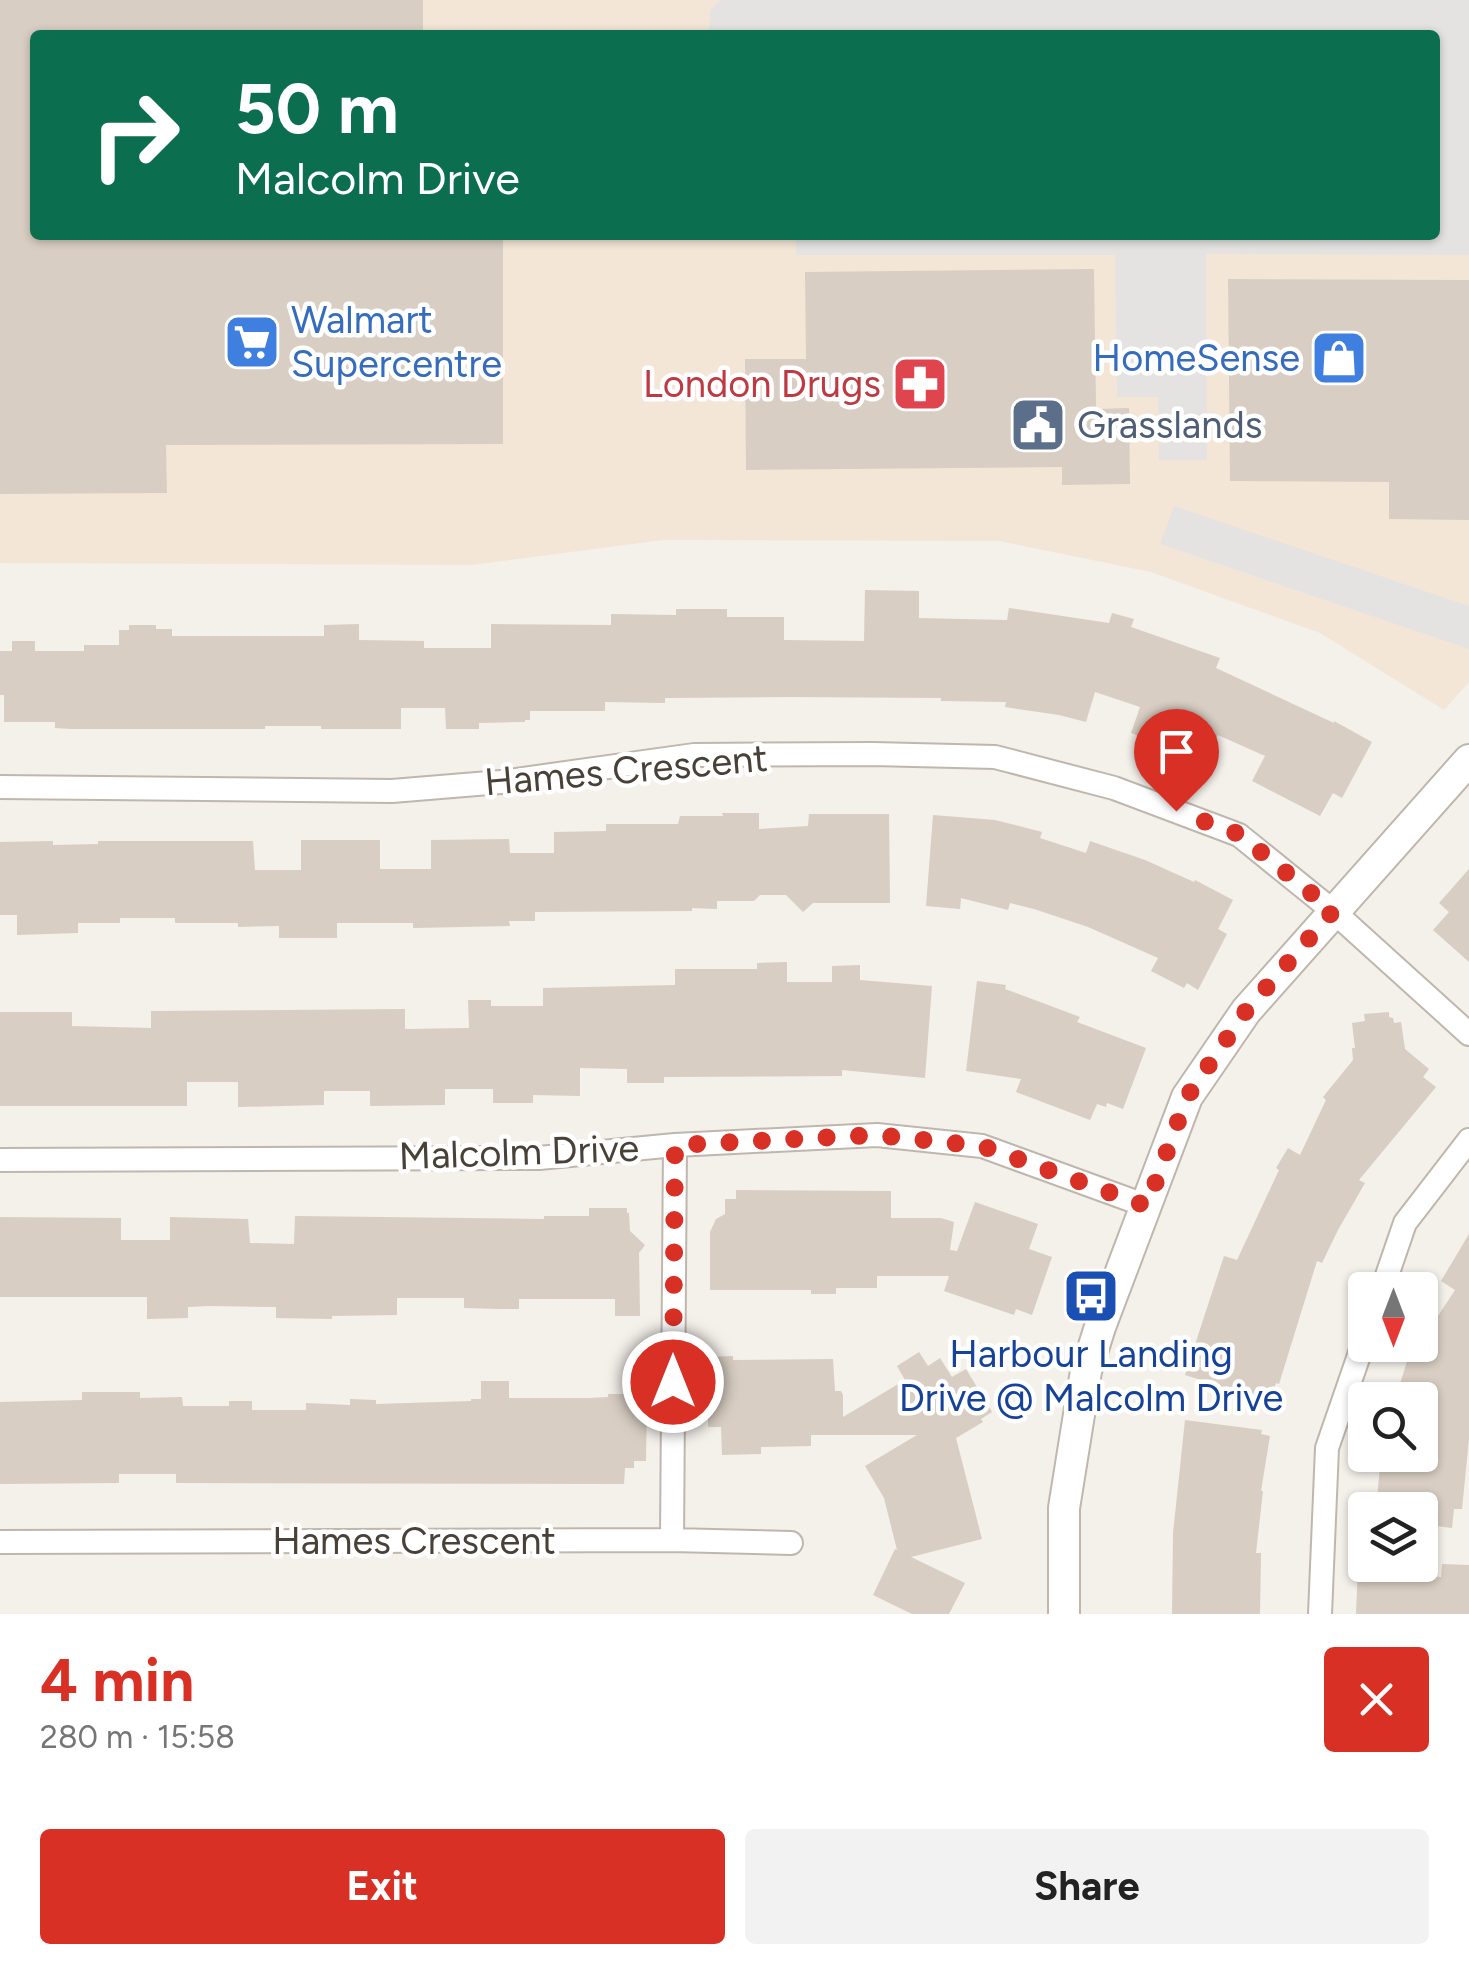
<!DOCTYPE html>
<meta charset="utf-8">
<style>
:root{--surface:#fff;--page:#f2f2f2;--text:#222;--muted:#767676;--accent:#d93025}
body{margin:0;font-family:Figtree,sans-serif;background:var(--page);color:var(--text);height:100vh;display:flex;flex-direction:column;font-size:38px;white-space:nowrap}
*{box-sizing:border-box;margin:0}
p{font-size:32px;color:var(--muted)}
.icon{flex:none;width:55px;height:55px;fill:none;stroke:currentColor;stroke-width:2;stroke-linecap:round;stroke-linejoin:round}
.map{position:relative;height:1614px;overflow:hidden}
.details{display:flex;flex-direction:column;background:var(--surface);flex:1}
.details>*{flex:none}
.banner{position:absolute;left:30px;top:30px;width:1410px;height:210px;border-radius:10px;box-shadow:0 2px 8px #0004;background:#0b6e4f;color:#fff;overflow:hidden}
.needle{width:65px;rotate:180deg}
.controls{position:absolute;left:1348px;top:1272px;display:grid;gap:20px}
.controls a{display:grid;place-items:center;width:90px;height:90px;border-radius:10px;background:var(--surface);box-shadow:0 2px 8px #0004;font-size:50px}
.pin{position:absolute;display:grid;place-items:center;width:85px;height:85px;color:#fff;margin:-102px -42px;border-radius:50% 50% 50% 0;rotate:-45deg;box-shadow:0 0 10px #0007}
.pin .icon{rotate:45deg}
.me{position:absolute;width:110px;margin:-55px;rotate:0deg;stroke-linejoin:round;filter:drop-shadow(0 0 8px #0008)}
.turn{display:flex;align-items:center;gap:35px;height:210px;padding:0 40px;font-size:45px}
.turn .icon{width:130px;height:130px;stroke-width:2.5}
.turn b{display:block;font-size:70px;line-height:85px}
.round{display:grid;place-items:center;flex:none;width:105px;height:105px;border-radius:10px;background:var(--page)}
.summary{display:flex;align-items:center;justify-content:space-between;height:170px;padding:0 40px}
h1{font-size:60px;font-weight:700;line-height:75px;color:var(--accent)}
.primary-button{display:flex;gap:20px;margin-top:auto;padding:20px 40px}
.primary-button a{flex:1;height:115px;border-radius:10px;background:var(--accent);color:#fff;font-size:40px;font-weight:700;line-height:115px;text-align:center}
.primary-button a+a{background:var(--page);color:var(--text)}
.map>svg:first-child{display:block}
.commercial{fill:#f4e6d7;fill-rule:evenodd}
.parking{fill:#e5e3e1}
.building{fill:#d8cec3}
.lines{fill:none;stroke-linecap:round;stroke-linejoin:round}
.minor-casing{stroke:#bfb7ad;stroke-width:26}
.tertiary-casing{stroke:#bfb7ad;stroke-width:34}
.minor{stroke:#fff;stroke-width:22}
.tertiary{stroke:#fff;stroke-width:30}
.route{stroke:#d93025;stroke-width:18;stroke-dasharray:0 32.4}
.labels{text-anchor:middle;stroke-width:9;stroke-linejoin:round;paint-order:stroke}
.shop-label{font-size:38px;fill:#366cbe;stroke:#fff;text-anchor:start}
.health-label{font-size:38px;fill:#be3a42;stroke:#fff;text-anchor:end}
.service-label{font-size:38px;fill:#4e5e75;stroke:#fff;text-anchor:start}
.street-label{font-size:38px;fill:#474138;stroke:#fff}
.transit-label{font-size:38px;fill:#164399;stroke:#fff}
</style>
<div class="map">
<svg width="1469" height="1614" viewBox="0 0 1469 1614">
<rect width="100%" height="100%" fill="#f4f0ea"/>
<path class="commercial" d="M 0,0 L 1469,0 L 1469,682 L 1444,710 L 1320,633 L 1151,572 L 999,541 L 663,540 L 472,565 L 0,563 ZM 35,35 L 1435,35 L 1435,235 L 35,235 Z"/>
<path class="parking" d="M 720,0 L 1469,0 L 1469,255 L 1206,254 L 1207,460 L 1159,460 L 1158,397 L 1117,397 L 1115,255 L 796,255 L 796,235 L 1435,235 L 1435,35 L 709,35 L 710,11 Z
M 1174,506 L 1469,606 L 1469,649 L 1160,544 Z"/>
<path class="building" d="M 0,0 L 423,0 L 423,35 L 35,35 L 35,235 L 503,235 L 503,444 L 166,445 L 167,493 L 0,494 Z
M 1094,269 L 1096,409 L 1129,408 L 1130,484 L 1062,485 L 1062,467 L 746,470 L 745,359 L 806,359 L 805,272 Z
M 1228,279 L 1469,280 L 1469,520 L 1389,519 L 1389,482 L 1230,481 Z
M 865,590 L 919,591 L 919,618 L 1007,620 L 1009,608 L 1109,623 L 1112,613 L 1134,619 L 1131,627 L 1220,658 L 1216,668 L 1334,723 L 1334,721 L 1372,742 L 1342,798 L 1333,793 L 1320,816 L 1252,781 L 1265,756 L 1218,735 L 1206,761 L 1131,733 L 1140,707 L 1095,692 L 1086,722 L 1059,715 L 1005,707 L 1006,702 L 941,701 L 941,698 L 790,697 L 665,698 L 665,703 L 605,702 L 605,711 L 530,711 L 530,720 L 525,720 L 525,722 L 479,723 L 479,729 L 446,729 L 445,708 L 401,708 L 401,729 L 321,729 L 321,726 L 265,726 L 265,729 L 71,729 L 55,728 L 55,722 L 4,722 L 4,695 L 0,695 L 0,651 L 12,651 L 12,641 L 35,641 L 35,651 L 84,651 L 84,645 L 119,645 L 119,630 L 129,630 L 129,625 L 156,625 L 156,629 L 172,629 L 172,636 L 324,636 L 324,625 L 359,624 L 359,640 L 424,641 L 424,648 L 491,648 L 491,624 L 611,625 L 611,614 L 676,615 L 676,609 L 727,609 L 727,617 L 784,617 L 784,640 L 864,641 Z
M 722,813 L 759,813 L 759,829 L 808,826 L 809,814 L 889,814 L 890,903 L 813,903 L 803,912 L 786,895 L 760,895 L 754,901 L 717,901 L 717,909 L 692,908 L 692,911 L 535,912 L 535,921 L 509,921 L 510,926 L 413,928 L 413,923 L 337,923 L 337,938 L 279,938 L 279,926 L 238,927 L 238,923 L 175,923 L 175,918 L 120,918 L 120,923 L 78,923 L 78,933 L 17,935 L 17,915 L 0,915 L 0,842 L 53,841 L 53,845 L 98,844 L 98,841 L 253,841 L 255,870 L 301,870 L 301,840 L 380,840 L 380,869 L 431,869 L 431,840 L 509,839 L 510,853 L 554,853 L 554,832 L 606,831 L 606,824 L 678,824 L 680,816 L 723,816 Z
M 933,815 L 995,820 L 1042,832 L 1040,838 L 1086,853 L 1090,841 L 1145,860 L 1194,882 L 1195,880 L 1233,900 L 1218,929 L 1227,934 L 1198,990 L 1187,983 L 1184,988 L 1151,971 L 1158,958 L 1088,927 L 1034,909 L 1010,903 L 1008,910 L 961,898 L 960,909 L 926,906 Z
M 1469,869 L 1469,962 L 1433,930 L 1449,912 L 1439,903 Z
M 787,962 L 787,982 L 832,982 L 832,966 L 860,965 L 860,980 L 932,986 L 925,1078 L 842,1070 L 842,1076 L 664,1077 L 664,1083 L 627,1083 L 627,1069 L 580,1068 L 580,1096 L 533,1095 L 533,1103 L 493,1103 L 493,1089 L 445,1089 L 445,1105 L 370,1106 L 370,1091 L 324,1091 L 324,1105 L 238,1107 L 238,1082 L 187,1082 L 187,1106 L 0,1106 L 0,1012 L 72,1012 L 72,1026 L 151,1028 L 151,1011 L 405,1009 L 405,1029 L 469,1028 L 468,1000 L 491,1000 L 491,1006 L 543,1006 L 543,988 L 675,985 L 675,969 L 757,969 L 757,963 Z
M 977,981 L 1006,985 L 1005,989 L 1080,1017 L 1077,1022 L 1146,1048 L 1123,1109 L 1107,1103 L 1106,1107 L 1097,1104 L 1090,1120 L 1016,1092 L 1021,1079 L 966,1071 Z
M 1389,1012 L 1389,1017 L 1393,1018 L 1394,1023 L 1401,1022 L 1405,1049 L 1429,1069 L 1423,1077 L 1436,1087 L 1359,1180 L 1365,1183 L 1338,1230 L 1322,1263 L 1317,1261 L 1279,1384 L 1276,1383 L 1270,1402 L 1185,1375 L 1224,1256 L 1237,1260 L 1279,1170 L 1276,1168 L 1288,1148 L 1300,1155 L 1326,1100 L 1323,1097 L 1353,1060 L 1352,1048 L 1355,1048 L 1352,1023 L 1365,1021 L 1364,1014 Z
M 736,1190 L 891,1191 L 891,1218 L 941,1218 L 954,1222 L 950,1250 L 957,1251 L 975,1202 L 1038,1224 L 1029,1249 L 1052,1257 L 1032,1315 L 1016,1309 L 1014,1315 L 944,1291 L 949,1276 L 877,1276 L 877,1288 L 836,1288 L 836,1294 L 811,1294 L 811,1290 L 710,1290 L 710,1232 L 716,1219 L 725,1214 L 725,1199 L 736,1199 Z
M 589,1208 L 627,1208 L 627,1213 L 629,1213 L 630,1231 L 645,1245 L 639,1253 L 640,1316 L 615,1316 L 615,1299 L 519,1299 L 519,1309 L 501,1309 L 464,1308 L 464,1298 L 397,1298 L 397,1315 L 332,1316 L 332,1319 L 276,1318 L 276,1307 L 209,1306 L 188,1307 L 188,1318 L 147,1319 L 147,1297 L 0,1297 L 0,1217 L 121,1218 L 121,1240 L 170,1240 L 170,1217 L 248,1219 L 250,1243 L 294,1244 L 295,1216 L 544,1219 L 544,1216 L 589,1216 Z
M 1469,1234 L 1469,1439 L 1462,1509 L 1454,1509 L 1452,1528 L 1420,1524 L 1420,1510 L 1376,1510 L 1381,1455 L 1420,1455 L 1420,1400 L 1395,1400 L 1412,1345 L 1432,1345 L 1436,1319 L 1455,1290 L 1441,1281 Z
M 919,1352 L 928,1366 L 940,1358 L 952,1377 L 966,1369 L 992,1412 L 981,1419 L 983,1422 L 956,1438 L 982,1539 L 911,1557 L 965,1583 L 949,1614 L 912,1614 L 873,1595 L 895,1549 L 897,1550 L 884,1498 L 865,1466 L 917,1435 L 811,1435 L 811,1446 L 761,1447 L 761,1454 L 722,1455 L 721,1427 L 708,1427 L 708,1357 L 733,1356 L 733,1360 L 833,1359 L 835,1391 L 841,1391 L 843,1395 L 843,1417 L 905,1380 L 897,1366 Z
M 481,1381 L 509,1381 L 509,1398 L 589,1398 L 608,1397 L 608,1394 L 636,1394 L 636,1397 L 647,1397 L 646,1461 L 634,1461 L 634,1468 L 625,1468 L 624,1484 L 176,1483 L 176,1474 L 119,1474 L 119,1483 L 0,1484 L 0,1402 L 82,1400 L 82,1392 L 140,1392 L 140,1398 L 182,1397 L 183,1406 L 229,1406 L 229,1401 L 252,1401 L 252,1410 L 306,1410 L 306,1403 L 350,1405 L 350,1399 L 376,1400 L 376,1404 L 471,1401 L 471,1399 L 481,1399 Z
M 1185,1420 L 1262,1430 L 1261,1434 L 1270,1436 L 1261,1491 L 1263,1491 L 1256,1553 L 1261,1553 L 1260,1614 L 1172,1614 L 1173,1533 Z
M 1442,1564 L 1469,1565 L 1469,1614 L 1356,1614 L 1358,1565 L 1383,1565 L 1383,1574 L 1441,1577 Z"/>
<g class="lines">
<g class="minor-casing">
<path id="minor" d="M 0,787 L 392,791 L 501,782 L 694,755 L 873,754 L 995,757 L 1114,788 L 1239,835 L 1333,911 L 1469,1034
M 0,1160 L 539,1158 L 675,1145 L 877,1135 L 982,1146 L 1147,1206
M 1382,1290 L 1405,1223 L 1469,1140
M 672,1540 L 791,1543
M 0,1542 L 672,1540 L 675,1145
M 1320,1614 L 1327,1448 L 1365,1338"/>
</g>
<g class="tertiary-casing">
<path id="tertiary" d="M 1064,1614 L 1064,1508 L 1086,1371 L 1100,1327 L 1187,1097 L 1246,1011 L 1469,760"/>
</g>
<use href="#minor" class="minor"/>
<use href="#tertiary" class="tertiary"/>
</g>
<g class="lines">
<path class="route" d="M 673,1382 L 675,1145 L 876,1135 L 982,1146 L 1147,1206 L 1187,1097 L 1246,1011 L 1333,911 L 1239,834 L 1176,811"/>
</g>
<defs>
<g id="supermarket-square" transform="scale(2.875)"><rect x="-9" y="-9" width="18" height="18" rx="4" fill="#3f7fe0" stroke="#fff"/><path d="M-6-5.5h2.5l.6 2H6L4.5 2H-2.5L-4.4-4H-6ZM-1.5 3.2a1.3 1.3 0 1 0 .1 0ZM3 3.2a1.3 1.3 0 1 0 .1 0Z" fill="#fff"/></g>
<g id="shop-square" transform="scale(2.875)"><rect x="-9" y="-9" width="18" height="18" rx="4" fill="#3f7fe0" stroke="#fff"/><path d="M-5-2.5h2.3a2.7 3.5 0 0 1 5.4 0H5L5.5 6h-11ZM-1.5-2.5h3a1.5 2.3 0 0 0-3 0Z" fill="#fff"/></g>
<g id="pharmacy-square" transform="scale(2.875)"><rect x="-9" y="-9" width="18" height="18" rx="4" fill="#e0444e" stroke="#fff"/><path d="M-2-6h4v4h4v4h-4v4h-4v-4h-4v-4h4Z" fill="#fff"/></g>
<g id="civic-square" transform="scale(2.875)"><rect x="-9" y="-9" width="18" height="18" rx="4" fill="#5c6f8a" stroke="#fff"/><path d="M-.6-6.5H3V-4.5H.6V-3L4-1V1h2V6H-6V1h2V-1L-.6-3ZM-1.2 2.5V6h2.4V2.5Z" fill="#fff"/></g>
<g id="bus-square" transform="scale(2.875)"><rect x="-9" y="-9" width="18" height="18" rx="4" fill="#1a4fb4" stroke="#fff"/><path d="M-5-6H5V4H4V6H2V4H-2V6H-4V4H-5ZM-3.5-4V0h7V-4ZM-3.5 1.2v1.5H-2V1.2ZM2 1.2v1.5H3.5V1.2Z" fill="#fff"/></g>
</defs>
<g fill-rule="evenodd">
<use href="#supermarket-square" x="252" y="342"/>
<use href="#shop-square" x="1339" y="358"/>
<use href="#pharmacy-square" x="920" y="384"/>
<use href="#civic-square" x="1038" y="425"/>
<use href="#bus-square" x="1091" y="1296"/>
</g>
<g class="labels">
<g class="shop-label">
<text x="291" y="333">Walmart<tspan x="291" dy="44">Supercentre</tspan></text>
<text x="1300" y="371" text-anchor="end">HomeSense</text>
</g>
<g class="health-label">
<text x="881" y="397">London Drugs</text>
</g>
<g class="service-label">
<text x="1077" y="438">Grasslands</text>
</g>
<g class="street-label">
<text transform="translate(626 770) rotate(-5)" y="13">Hames Crescent</text>
<text transform="translate(519 1152) rotate(-2)" y="13">Malcolm Drive</text>
<text x="414" y="1554">Hames Crescent</text>
</g>
<g class="transit-label">
<text x="1091" y="1367">Harbour Landing<tspan x="1091" dy="44">Drive @ Malcolm Drive</tspan></text>
</g>
</g>
</svg>
<div class="controls">
<a><svg class="needle" viewBox="-14 -14 28 28"><path d="M0-13l5 13h-10z" fill="#e53935"/><path d="M0 13l5-13h-10z" fill="#767676"/></svg></a>
<a><svg class="icon" aria-label="search" viewBox="0 0 24 24"><circle cx="10" cy="10" r="6"/><path d="M15 15l6 6"/></svg></a>
<a><svg class="icon" aria-label="layers" viewBox="0 0 24 24"><path d="M12 4l9 5-9 5-9-5zM3 14l9 5 9-5"/></svg></a>
</div>
<div class="pin" style="left:1176px;top:811px;background:#d93025"><svg class="icon" aria-label="arrive" viewBox="0 0 24 24"><path d="M6 21V4h12l-3 4 3 4H6"/></svg></div>
<svg class="me" style="left:673px;top:1382px" viewBox="-20 -20 40 40"><circle r="17" fill="#d93025" stroke="#fff" stroke-width="3"/><path d="M0-11L8 9 0 5-8 9z" fill="#fff"/></svg>
<div class="banner">
<div class="turn"><svg class="icon" aria-label="right" viewBox="0 0 24 24"><path d="M7 20v-9h11M14 6l5 5-5 5"/></svg><div><b>50 m</b>Malcolm Drive</div></div>
</div>
</div>
<section class="details">
<div class="summary"><div><h1>4 min</h1><p>280 m · 15:58</p></div><a class="round" style="background:#d93025;color:#fff"><svg class="icon" aria-label="close" viewBox="0 0 24 24"><path d="M6 6l12 12M18 6L6 18"/></svg></a></div>
<div class="primary-button"><a>Exit</a><a>Share</a></div>
</section>
